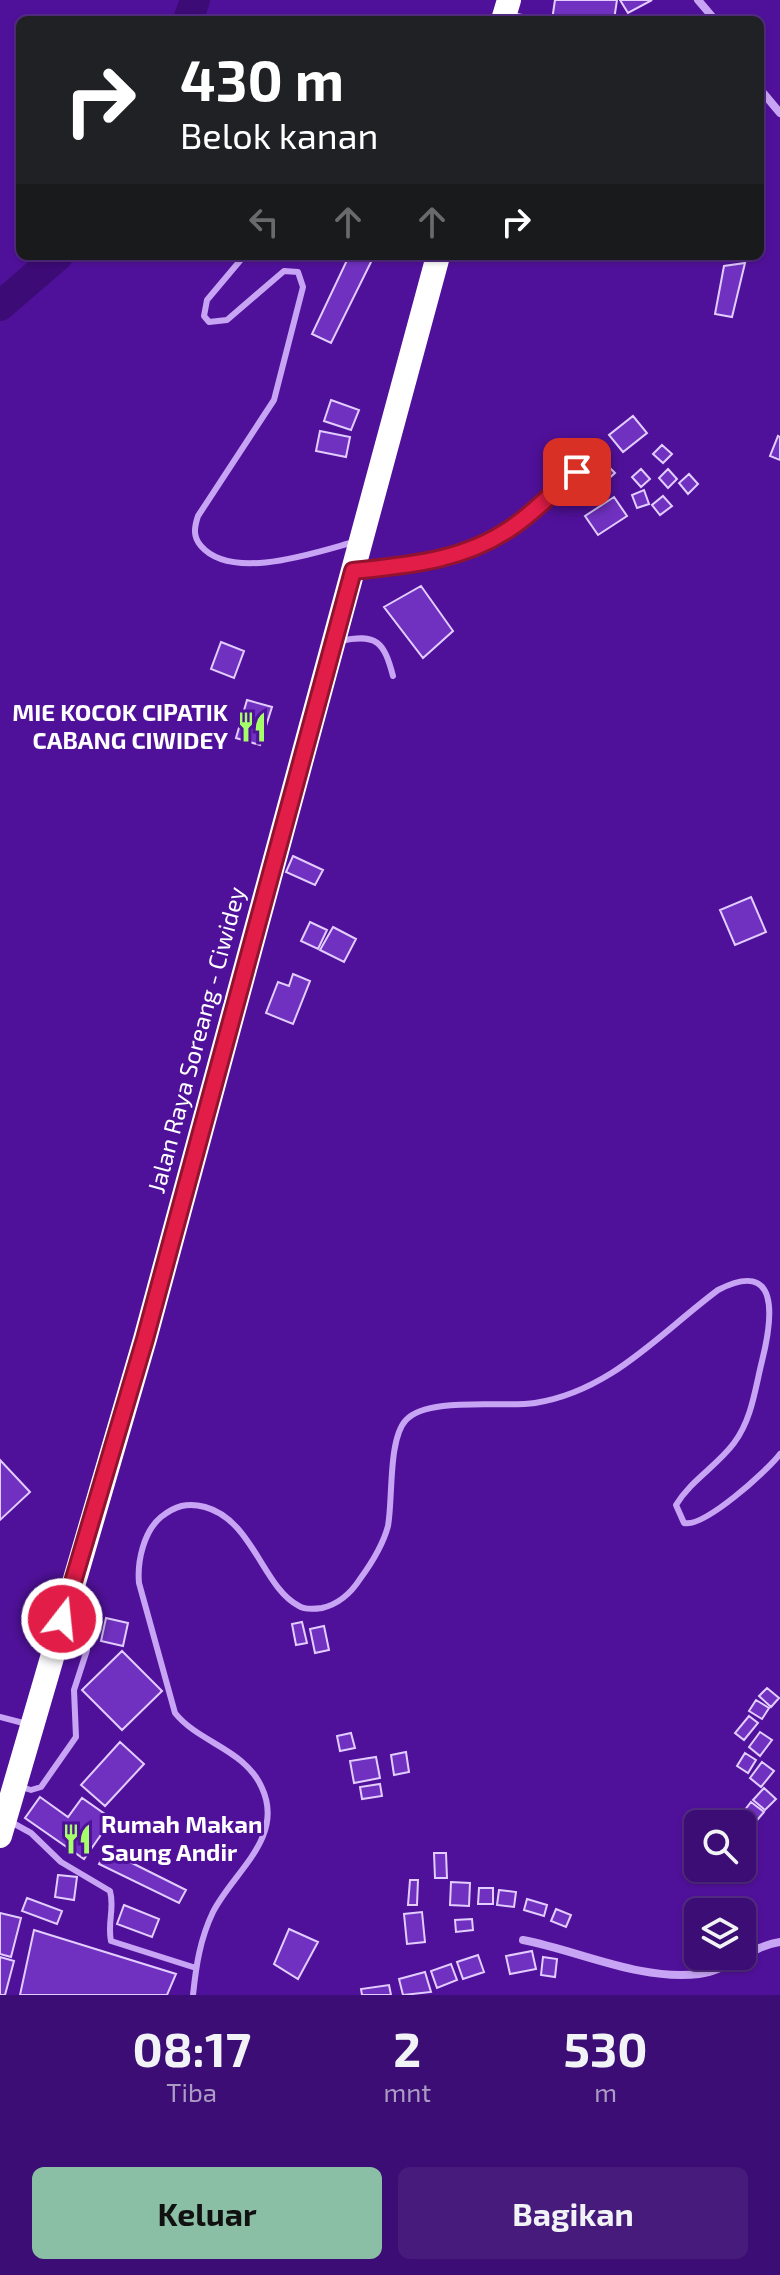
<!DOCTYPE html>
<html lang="id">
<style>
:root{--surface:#3c0d74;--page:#471b7c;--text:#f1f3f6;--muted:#ac9cc5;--line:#552d86;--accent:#8abfa5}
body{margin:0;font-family:"Exo 2",sans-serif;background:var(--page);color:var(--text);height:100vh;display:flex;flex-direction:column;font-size:30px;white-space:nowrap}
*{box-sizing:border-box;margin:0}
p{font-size:26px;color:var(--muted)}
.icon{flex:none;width:44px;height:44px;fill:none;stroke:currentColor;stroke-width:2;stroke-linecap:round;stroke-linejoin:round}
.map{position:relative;height:1995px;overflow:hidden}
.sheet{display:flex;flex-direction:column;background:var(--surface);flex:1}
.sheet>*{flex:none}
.guide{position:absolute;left:16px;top:16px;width:748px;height:244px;border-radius:12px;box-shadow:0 2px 6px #0004,0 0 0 2px var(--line);background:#202124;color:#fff;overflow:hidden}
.controls{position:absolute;left:684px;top:1810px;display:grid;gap:16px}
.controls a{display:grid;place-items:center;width:72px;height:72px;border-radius:12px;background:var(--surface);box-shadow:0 2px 6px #0004,0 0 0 2px var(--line);font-size:40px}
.pin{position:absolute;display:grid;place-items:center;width:68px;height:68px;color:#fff;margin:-34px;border-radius:16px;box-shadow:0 4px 12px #0006}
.me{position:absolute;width:88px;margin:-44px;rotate:16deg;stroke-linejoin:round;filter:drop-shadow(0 0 6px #0008)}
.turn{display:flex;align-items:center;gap:28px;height:168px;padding:0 32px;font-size:36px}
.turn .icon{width:104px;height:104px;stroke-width:2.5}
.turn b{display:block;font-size:56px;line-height:68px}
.lanes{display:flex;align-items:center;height:76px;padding:0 32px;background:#0003;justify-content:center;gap:40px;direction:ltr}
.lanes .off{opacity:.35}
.eta{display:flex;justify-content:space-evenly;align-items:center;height:136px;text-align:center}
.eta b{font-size:48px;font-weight:700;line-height:56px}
.primary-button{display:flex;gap:16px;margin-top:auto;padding:16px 32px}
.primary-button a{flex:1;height:92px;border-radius:12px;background:var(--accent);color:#111;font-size:32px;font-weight:700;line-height:92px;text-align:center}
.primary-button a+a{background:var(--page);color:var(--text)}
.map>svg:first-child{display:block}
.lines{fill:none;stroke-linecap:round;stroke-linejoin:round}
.river{stroke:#3c0b76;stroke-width:30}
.building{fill:#7031c0;stroke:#e2cdfe;stroke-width:2}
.lane{stroke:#c8a5f4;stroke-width:6}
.street{stroke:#c8a5f4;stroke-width:8}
.highway{stroke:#fff;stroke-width:24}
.route-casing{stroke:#92132f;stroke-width:20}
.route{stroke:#e11d48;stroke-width:14}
.labels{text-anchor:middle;stroke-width:6;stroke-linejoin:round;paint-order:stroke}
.poi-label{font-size:24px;font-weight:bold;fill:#fff;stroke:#50119a;text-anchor:end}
.street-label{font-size:24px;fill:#fff;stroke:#50119a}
</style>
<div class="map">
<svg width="780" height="1995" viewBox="0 0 780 1995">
<rect width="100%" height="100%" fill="#50119a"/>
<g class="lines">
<path class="river" d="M 188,20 L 195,0
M 0,306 L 58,256"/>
</g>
<path class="building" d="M 555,0 L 617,0 L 614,20 L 552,20 Z
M 620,0 L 652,0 L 628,13 Z
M 349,256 L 374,256 L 331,343 L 312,334 Z
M 745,263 L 732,317 L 715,314 L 724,266 Z
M 331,400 L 359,410 L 351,430 L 324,421 Z
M 633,416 L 647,433 L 623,452 L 609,435 Z
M 320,431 L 350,437 L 346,457 L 316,451 Z
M 778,436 L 780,437 L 780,460 L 770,456 Z
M 662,445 L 672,454 L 663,463 L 653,454 Z
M 600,458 L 615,473 L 605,482 L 591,467 Z
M 641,469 L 650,479 L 641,487 L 632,477 Z
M 668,469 L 677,479 L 668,488 L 659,478 Z
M 689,474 L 698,484 L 688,494 L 679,483 Z
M 644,490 L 649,504 L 637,508 L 632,495 Z
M 663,496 L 672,506 L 660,515 L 652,505 Z
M 614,497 L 627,516 L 598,535 L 585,516 Z
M 421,586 L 453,631 L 423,658 L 384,607 Z
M 221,642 L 244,651 L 234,678 L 211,669 Z
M 247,700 L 272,707 L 260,745 L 236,738 Z
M 293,856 L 323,870 L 315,885 L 286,872 Z
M 751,897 L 766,932 L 735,945 L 720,910 Z
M 310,922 L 327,930 L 318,949 L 301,941 Z
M 333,927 L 356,939 L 344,962 L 320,950 Z
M 293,974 L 310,981 L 293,1024 L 266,1013 L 278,982 L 289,986 Z
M 0,1460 L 30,1492 L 0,1520 Z
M 106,1618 L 128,1623 L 123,1646 L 101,1641 Z
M 302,1622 L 307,1643 L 296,1645 L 292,1624 Z
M 324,1626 L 329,1650 L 315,1653 L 310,1629 Z
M 122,1651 L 162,1691 L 122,1730 L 82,1690 Z
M 767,1688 L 779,1698 L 771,1707 L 759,1696 Z
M 756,1700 L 769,1708 L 762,1719 L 749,1711 Z
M 749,1716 L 758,1723 L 744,1740 L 735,1733 Z
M 760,1732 L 772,1740 L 760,1756 L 749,1747 Z
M 351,1733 L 355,1748 L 340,1751 L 337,1736 Z
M 120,1742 L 144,1764 L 105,1806 L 81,1785 Z
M 406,1752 L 409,1772 L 394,1775 L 391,1755 Z
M 745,1753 L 756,1760 L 748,1773 L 737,1766 Z
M 376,1757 L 380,1778 L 354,1783 L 350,1761 Z
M 762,1762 L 774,1771 L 761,1787 L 750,1778 Z
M 380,1784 L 382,1796 L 362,1799 L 360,1787 Z
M 764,1788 L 776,1799 L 765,1810 L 753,1800 Z
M 40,1797 L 68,1817 L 82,1798 L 112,1819 L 84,1859 L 25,1818 Z
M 751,1802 L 764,1812 L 753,1825 L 741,1815 Z
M 106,1850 L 186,1890 L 179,1903 L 99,1864 Z
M 434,1853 L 446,1853 L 447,1878 L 435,1878 Z
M 58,1875 L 77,1877 L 74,1900 L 55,1897 Z
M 410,1880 L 418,1880 L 417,1905 L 408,1905 Z
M 451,1882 L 470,1883 L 469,1906 L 450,1905 Z
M 479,1888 L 493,1888 L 493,1904 L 478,1904 Z
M 499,1890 L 516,1892 L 514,1907 L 497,1905 Z
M 27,1898 L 62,1911 L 57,1924 L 22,1911 Z
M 527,1899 L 547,1905 L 544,1916 L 524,1910 Z
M 124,1905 L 159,1919 L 152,1937 L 117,1924 Z
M 556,1909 L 571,1915 L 566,1927 L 551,1921 Z
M 422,1912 L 425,1942 L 407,1944 L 404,1914 Z
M 0,1913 L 21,1918 L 11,1957 L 0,1954 Z
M 472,1919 L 473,1930 L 456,1932 L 455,1920 Z
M 289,1929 L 318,1942 L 298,1979 L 274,1964 Z
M 34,1930 L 176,1974 L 167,1995 L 20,1995 Z
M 532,1951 L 536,1969 L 510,1974 L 506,1956 Z
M 478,1955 L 484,1972 L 463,1979 L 457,1962 Z
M 0,1957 L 14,1961 L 5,1995 L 0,1995 Z
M 543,1957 L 557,1959 L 555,1977 L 541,1975 Z
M 451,1964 L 457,1980 L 437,1988 L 431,1971 Z
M 425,1972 L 431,1992 L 403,1995 L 399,1979 Z
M 389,1985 L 391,1995 L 362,1995 L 361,1989 Z"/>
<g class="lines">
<path class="lane" d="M 509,14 L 535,20
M 244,256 L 207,300 L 204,316 L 209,322 L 227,320 L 284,271 L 298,272 L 303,287 L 274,400 L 198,516 C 194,528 193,537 201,546 C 232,582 317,552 354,542
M 360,571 C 414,565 463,559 510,529 C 534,514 555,490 577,472
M 340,641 C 377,633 384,642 393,676
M 0,1717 L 27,1724
M 21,1787 L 31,1790 L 41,1787 L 76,1737 L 74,1690 L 87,1650
M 11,1822 L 31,1833 L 61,1862 L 110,1891 C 115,1908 107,1923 111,1941 L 196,1968
M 193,1995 C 196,1966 200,1939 213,1912 C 233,1872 285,1838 262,1788 C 245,1749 199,1743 175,1713 L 139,1583 C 137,1561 144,1531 161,1517 C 175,1506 187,1502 205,1507 C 253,1520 263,1588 299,1606 C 305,1610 315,1609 322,1608 C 339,1604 351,1593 360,1579 C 371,1564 383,1545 388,1526 C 393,1499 388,1439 406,1420 C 428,1396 502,1408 535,1403 C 611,1391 659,1334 718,1290 C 780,1258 773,1317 762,1361 C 755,1389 752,1419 734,1443 C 717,1466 691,1480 676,1505 L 684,1523 C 704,1528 767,1471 780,1454"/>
<path class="street" d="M 698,0 L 715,20
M 760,89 L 780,113
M 523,1940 C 580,1951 640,1981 699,1974 C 729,1970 751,1946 780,1942"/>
<path class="highway" d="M 503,20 L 509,0
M 0,1836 L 145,1339 L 438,256"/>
</g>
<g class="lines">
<g class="route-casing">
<path id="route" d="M 62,1619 L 145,1339 L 353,571 C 409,565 463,561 511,528 C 535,512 555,490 577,472"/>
</g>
<use href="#route" class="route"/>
</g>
<defs>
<g id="restaurant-bare" transform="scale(2.4)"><path d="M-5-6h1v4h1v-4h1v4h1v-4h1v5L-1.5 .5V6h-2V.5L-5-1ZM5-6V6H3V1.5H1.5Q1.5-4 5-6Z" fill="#a4ff68" stroke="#50119a" stroke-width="2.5" paint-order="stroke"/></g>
</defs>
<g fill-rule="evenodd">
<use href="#restaurant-bare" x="252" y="727"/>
<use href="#restaurant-bare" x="77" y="1839"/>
</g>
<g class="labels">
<g class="poi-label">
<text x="228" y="721">MIE KOCOK CIPATIK<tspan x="228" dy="28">CABANG CIWIDEY</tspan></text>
<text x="101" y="1833" text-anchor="start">Rumah Makan<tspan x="101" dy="28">Saung Andir</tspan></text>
</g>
<g class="street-label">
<text transform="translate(197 1040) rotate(-75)" y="8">Jalan Raya Soreang - Ciwidey</text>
</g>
</g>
</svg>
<div class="controls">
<a><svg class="icon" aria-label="search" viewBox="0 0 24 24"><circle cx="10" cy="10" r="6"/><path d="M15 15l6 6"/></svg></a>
<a><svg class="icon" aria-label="layers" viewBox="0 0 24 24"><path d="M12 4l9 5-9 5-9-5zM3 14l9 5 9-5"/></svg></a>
</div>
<div class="pin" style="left:577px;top:472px;background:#d93025"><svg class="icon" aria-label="arrive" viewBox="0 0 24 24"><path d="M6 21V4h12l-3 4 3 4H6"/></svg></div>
<svg class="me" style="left:62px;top:1619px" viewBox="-20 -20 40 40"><circle r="17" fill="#e11d48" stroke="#fff" stroke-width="3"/><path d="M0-11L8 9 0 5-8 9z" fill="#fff"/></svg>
<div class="guide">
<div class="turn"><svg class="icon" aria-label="right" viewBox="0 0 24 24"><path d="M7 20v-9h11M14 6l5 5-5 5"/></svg><div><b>430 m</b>Belok kanan</div></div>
<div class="lanes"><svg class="icon off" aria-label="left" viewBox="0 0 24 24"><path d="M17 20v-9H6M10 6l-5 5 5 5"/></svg><svg class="icon off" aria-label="ahead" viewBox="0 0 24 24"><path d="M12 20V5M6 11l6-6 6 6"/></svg><svg class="icon off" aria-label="ahead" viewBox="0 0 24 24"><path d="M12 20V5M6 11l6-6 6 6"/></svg><svg class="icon" aria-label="right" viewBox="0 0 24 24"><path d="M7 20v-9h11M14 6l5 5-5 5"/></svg></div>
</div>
</div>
<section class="sheet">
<div class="eta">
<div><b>08:17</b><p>Tiba</p></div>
<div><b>2</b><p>mnt</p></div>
<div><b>530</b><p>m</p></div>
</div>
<div class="primary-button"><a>Keluar</a><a>Bagikan</a></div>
</section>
